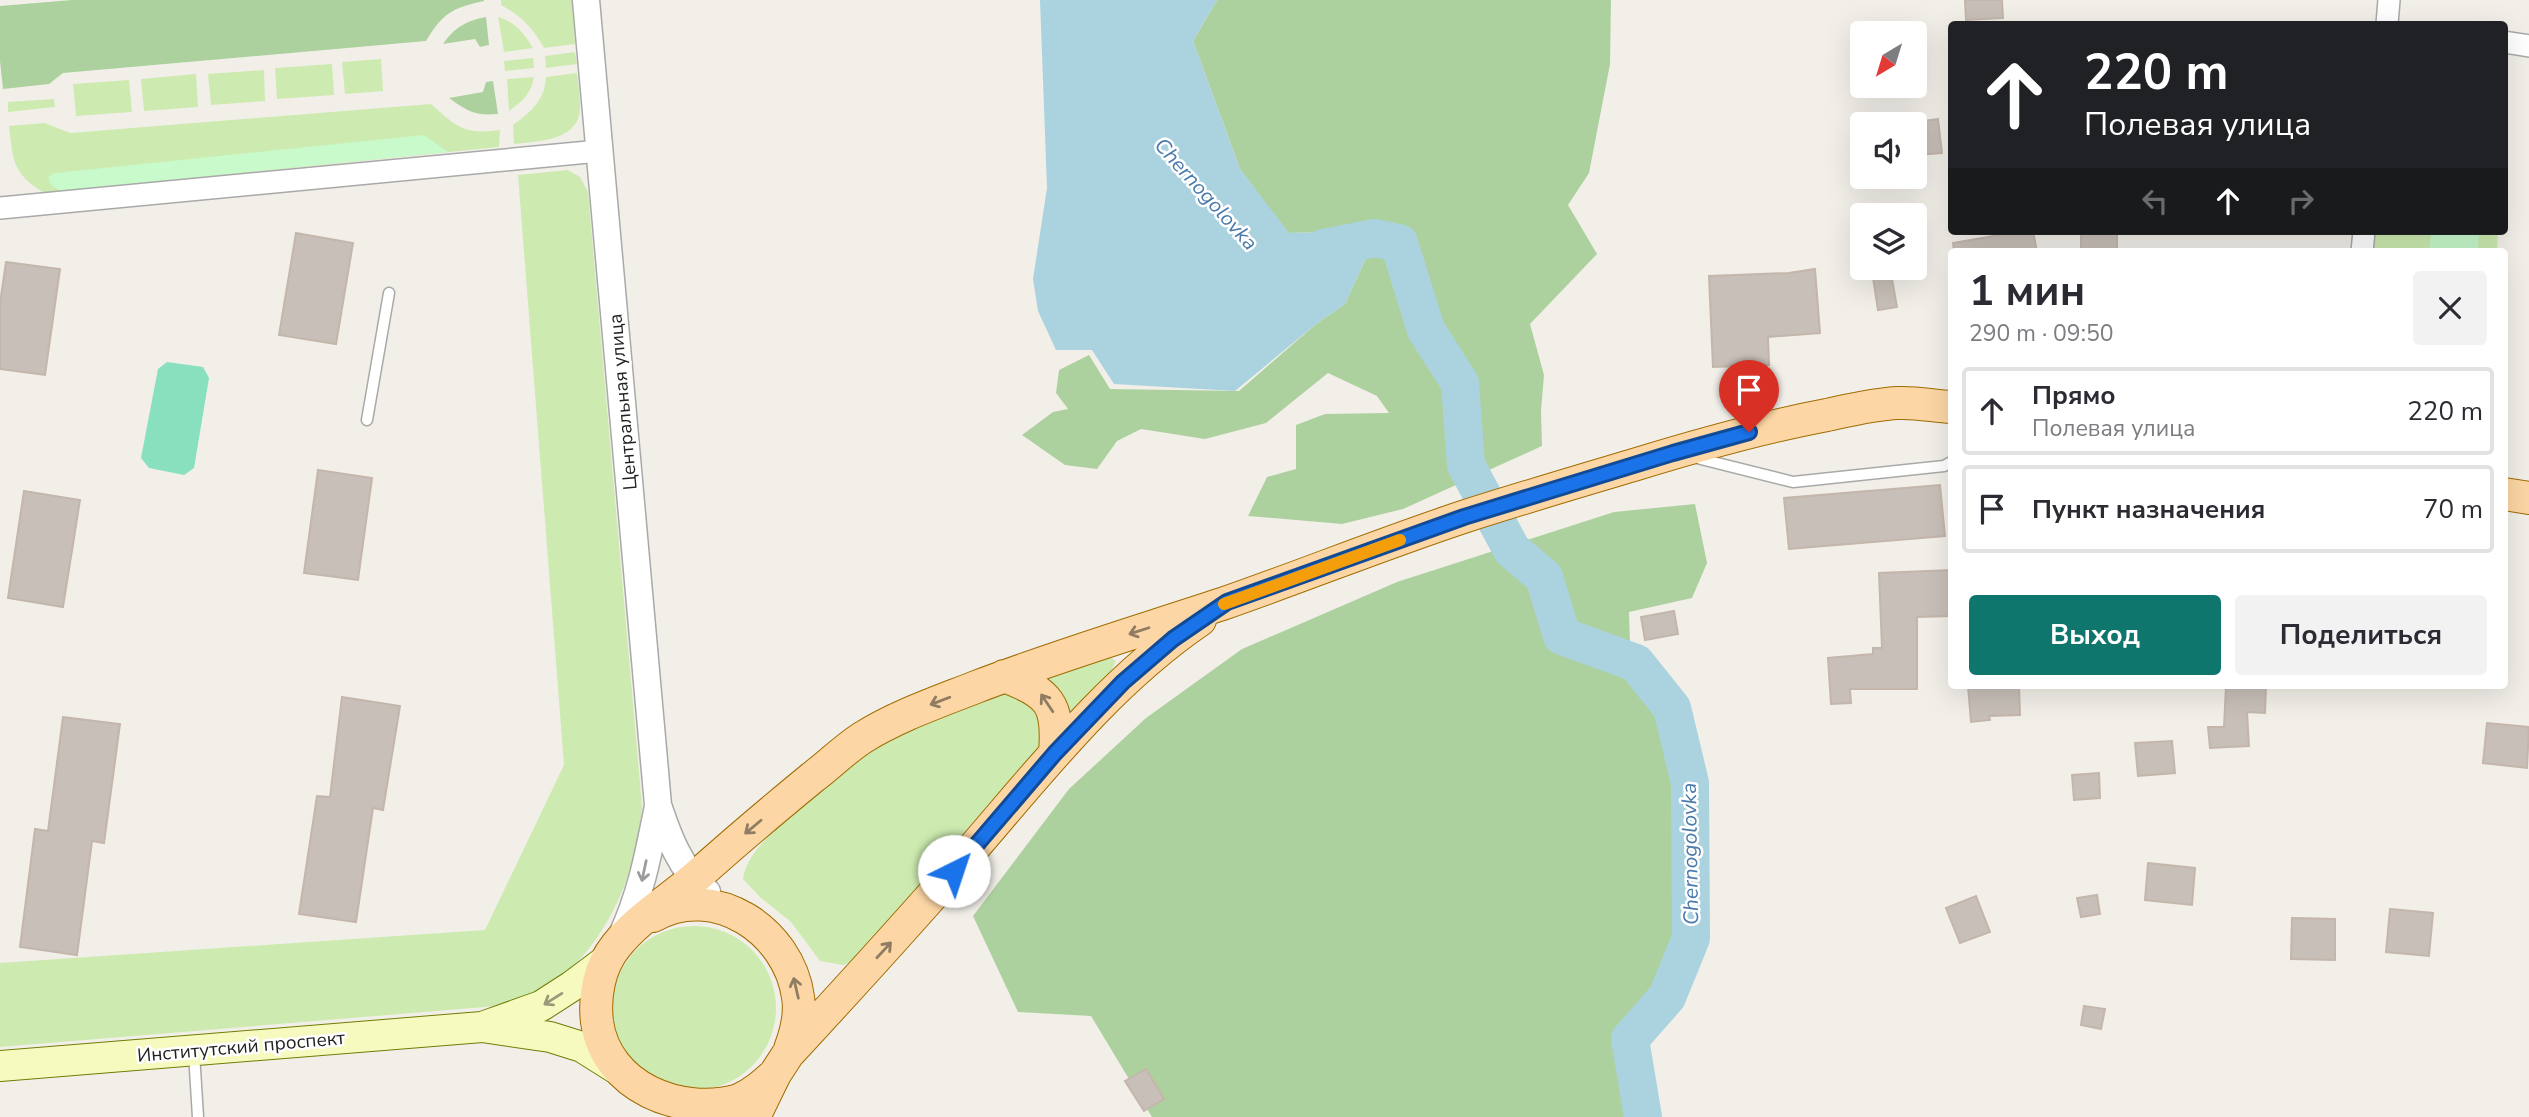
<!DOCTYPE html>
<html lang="ru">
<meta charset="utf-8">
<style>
:root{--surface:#fff;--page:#f2f2f3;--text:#2b2b33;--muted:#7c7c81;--line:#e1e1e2;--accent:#0f766e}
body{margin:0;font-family:"Nunito Sans",sans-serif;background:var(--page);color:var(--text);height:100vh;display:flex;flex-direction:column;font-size:26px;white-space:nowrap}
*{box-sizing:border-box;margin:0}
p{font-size:23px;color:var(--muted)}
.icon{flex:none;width:38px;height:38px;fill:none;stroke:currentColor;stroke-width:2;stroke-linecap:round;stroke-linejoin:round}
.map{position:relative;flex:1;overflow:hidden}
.side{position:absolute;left:1948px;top:248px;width:560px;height:441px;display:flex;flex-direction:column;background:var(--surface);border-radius:7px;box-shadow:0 7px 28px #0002}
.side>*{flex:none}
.top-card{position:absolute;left:1948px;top:21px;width:560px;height:214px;border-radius:7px;box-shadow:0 7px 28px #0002;background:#202124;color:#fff;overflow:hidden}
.needle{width:46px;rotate:218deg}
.controls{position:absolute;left:1850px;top:21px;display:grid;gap:14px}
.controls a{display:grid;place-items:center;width:77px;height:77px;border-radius:7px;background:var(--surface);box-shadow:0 7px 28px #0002;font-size:35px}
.pin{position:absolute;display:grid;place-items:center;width:60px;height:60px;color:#fff;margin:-72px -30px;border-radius:50% 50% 50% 0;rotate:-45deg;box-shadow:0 0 7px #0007}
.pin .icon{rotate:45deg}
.me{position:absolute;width:77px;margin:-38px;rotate:41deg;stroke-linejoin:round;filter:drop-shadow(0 0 5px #0008)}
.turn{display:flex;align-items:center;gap:24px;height:147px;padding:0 21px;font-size:32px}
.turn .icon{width:91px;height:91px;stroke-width:2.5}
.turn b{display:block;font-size:49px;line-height:60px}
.lanes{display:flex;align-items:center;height:66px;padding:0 21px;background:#0003;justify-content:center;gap:35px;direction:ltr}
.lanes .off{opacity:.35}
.round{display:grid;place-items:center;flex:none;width:74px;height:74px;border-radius:7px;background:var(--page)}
.headline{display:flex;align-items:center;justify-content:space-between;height:119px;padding:0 21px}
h1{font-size:42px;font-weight:700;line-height:52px}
.action{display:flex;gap:14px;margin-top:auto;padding:14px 21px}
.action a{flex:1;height:80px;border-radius:7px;background:var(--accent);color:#fff;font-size:28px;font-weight:700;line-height:80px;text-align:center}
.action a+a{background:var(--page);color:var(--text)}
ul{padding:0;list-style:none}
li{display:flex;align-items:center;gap:21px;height:88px;margin:0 14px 10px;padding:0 7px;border:4px solid var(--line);border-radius:7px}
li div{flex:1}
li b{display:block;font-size:26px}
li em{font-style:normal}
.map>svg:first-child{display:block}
.grass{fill:#cdebb0}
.forest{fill:#add19e}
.park{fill:#c8facc}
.pitch{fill:#88e0be}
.water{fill:#aad3df}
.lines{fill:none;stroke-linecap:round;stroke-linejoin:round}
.river{stroke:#aad3df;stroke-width:38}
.building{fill:#c7bfb8;stroke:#c4b6ab;stroke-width:2}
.service-casing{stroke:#a9a9a9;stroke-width:13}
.minor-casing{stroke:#a9a9a9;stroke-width:24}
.tertiary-casing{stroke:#a9a9a9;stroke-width:29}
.secondary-casing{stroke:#707d05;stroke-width:32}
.primary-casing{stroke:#a06b00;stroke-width:34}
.service{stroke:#fff;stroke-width:10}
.minor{stroke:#fff;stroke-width:21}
.tertiary{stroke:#fff;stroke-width:26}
.secondary{stroke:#f7fabf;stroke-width:30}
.primary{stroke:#fcd6a4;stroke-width:32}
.oneway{stroke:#8f7c63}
.oneway2{stroke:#9c9c9c}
.oneway3{stroke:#979978}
.route-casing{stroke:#114b97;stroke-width:18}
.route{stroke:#1a73e8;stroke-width:12}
.slow{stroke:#f59e0b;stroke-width:12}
.labels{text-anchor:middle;stroke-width:5;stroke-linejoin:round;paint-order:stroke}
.street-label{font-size:19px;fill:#222;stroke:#fff}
.water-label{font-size:21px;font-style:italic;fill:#4a7aab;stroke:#fff}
</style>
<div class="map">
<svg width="2529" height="1117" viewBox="0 0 2529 1117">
<rect width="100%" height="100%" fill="#f2efe9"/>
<path class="grass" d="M 501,0 L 572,0 L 575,44 L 544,48 C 533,28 521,16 501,5 Z
M 498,17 C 515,22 524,33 533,48 L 504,52 Z
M 575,52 L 577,64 L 546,68 L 545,56 Z
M 533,58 L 534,68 L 505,71 L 504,61 Z
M 381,59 L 383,91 L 345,94 L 342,62 Z
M 332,64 L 334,95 L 277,99 L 275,68 Z
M 264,70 L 265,101 L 211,105 L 208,74 Z
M 577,73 C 578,84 580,95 580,107 C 580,141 539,141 514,144 L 513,125 C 531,112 545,100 546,77 Z
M 196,74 L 198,107 L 144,111 L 141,79 Z
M 534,77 C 531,94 523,101 509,111 L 507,79 Z
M 129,80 L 132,112 L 76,116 L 73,84 Z
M 54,99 L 55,107 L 8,112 L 8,102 Z
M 431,104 C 457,127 464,135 500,130 L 499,147 L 44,193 C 12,173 13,160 9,126 L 45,123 L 70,133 Z
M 568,170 L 580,177 L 588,192 L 642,806 C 637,869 612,932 565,974 C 559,980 552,988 545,992 C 534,998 521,1001 509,1005 L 0,1047 L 0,963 L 485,930 L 564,765 L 518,175 Z
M 2372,231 L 2498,231 L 2497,252 L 2369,252 Z
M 1108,656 L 1116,661 L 1111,671 L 1068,720 L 1042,679 Z
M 1011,689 L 1038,708 L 1046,744 L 862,959 L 843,965 L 820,961 L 791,922 L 761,898 L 743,879 C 747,855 765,840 782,823 C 820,786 861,749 910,727 C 942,712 977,702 1011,689 Z
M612 1008a82 82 0 1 1 164 0a82 82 0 1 1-164 0Z"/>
<path class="forest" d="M 72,0 L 484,0 L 484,1 C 452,8 443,13 426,41 L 63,73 L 49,84 L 3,89 L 0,61 L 0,6 Z
M 1217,0 L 1611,0 L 1610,64 L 1589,173 L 1568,205 L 1597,254 L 1530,324 L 1544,375 L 1541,411 L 1542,446 L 1403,509 L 1342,524 L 1248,516 L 1267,477 L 1296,469 L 1296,425 L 1325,414 L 1389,413 L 1377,396 L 1328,373 L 1266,423 L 1205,439 L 1141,429 L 1117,441 L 1097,469 L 1065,465 L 1022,435 L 1053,412 L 1068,409 L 1056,393 L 1059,370 L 1089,355 L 1110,389 L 1239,391 L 1316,324 L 1345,304 L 1375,238 L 1368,220 L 1333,232 L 1288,233 L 1240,169 L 1193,41 Z
M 486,17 L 489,45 L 480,47 L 475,39 L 443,44 C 455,27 466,21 486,17 Z
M 493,81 L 498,114 C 475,116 467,111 449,98 L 483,92 L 486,82 Z
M 1695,504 L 1707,563 L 1692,598 L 1629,612 L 1630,642 L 1654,663 L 1655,696 L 1676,782 L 1677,831 L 1671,961 L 1612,1043 L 1625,1117 L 1152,1117 L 1091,1016 L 1018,1012 L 973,916 L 1069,789 L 1146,718 L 1242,649 L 1397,582 L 1614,512 Z"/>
<path class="park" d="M 424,135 L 448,152 L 61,191 L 52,186 L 48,177 L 55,173 Z
M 2431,231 L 2479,231 L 2478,252 L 2429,252 Z"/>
<path class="pitch" d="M 167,362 L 203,367 L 209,378 L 194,468 L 184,475 L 149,468 L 141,458 L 158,369 Z"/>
<path class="water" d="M 1040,0 L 1217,0 L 1193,41 L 1240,169 L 1289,233 L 1333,232 L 1368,220 L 1375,238 L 1345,304 L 1316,324 L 1235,391 L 1114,384 L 1092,350 L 1056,350 L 1038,311 L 1033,279 L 1047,188 Z"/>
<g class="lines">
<path class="river" d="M 1324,248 L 1375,238 L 1399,243 L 1426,330 L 1460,383 L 1466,465 L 1512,550 L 1544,577 L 1562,636 L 1636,663 L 1672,708 L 1690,783 L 1691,938 L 1667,997 L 1630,1039 L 1643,1117"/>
</g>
<path class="building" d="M 1965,0 L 2002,0 L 2003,18 L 1966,20 Z
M 1938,119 L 1942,153 L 1917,155 L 1914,122 Z
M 2022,231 L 2033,231 L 2037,252 L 1954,252 L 1953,243 Z
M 2081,231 L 2117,231 L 2117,252 L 2081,252 Z
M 296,233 L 353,243 L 336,344 L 279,335 Z
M 6,262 L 60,269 L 45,375 L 0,369 L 0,303 Z
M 1890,268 L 1897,307 L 1878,310 L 1872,271 Z
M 1815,269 L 1820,333 L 1768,337 L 1769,365 L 1713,367 L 1709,276 L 1789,273 Z
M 318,470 L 372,478 L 358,580 L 304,573 Z
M 1940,485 L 1945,536 L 1789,549 L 1784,498 Z
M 24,491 L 80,500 L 63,607 L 8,598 Z
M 1951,570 L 1951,616 L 1917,617 L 1917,689 L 1850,689 L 1851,703 L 1831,704 L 1828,658 L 1873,654 L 1873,648 L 1882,648 L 1879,573 Z
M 1674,611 L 1678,634 L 1645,640 L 1641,617 Z
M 1968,686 L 2019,686 L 2020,715 L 1989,716 L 1990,720 L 1971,722 Z
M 2226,686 L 2266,686 L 2265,713 L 2247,712 L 2249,746 L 2210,748 L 2208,727 L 2224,727 Z
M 342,697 L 400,706 L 383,810 L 373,808 L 356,922 L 299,914 L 317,796 L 330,797 Z
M 63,717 L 120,724 L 104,843 L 92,841 L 77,955 L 20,947 L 35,829 L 48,831 Z
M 2487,723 L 2529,727 L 2527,768 L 2483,763 Z
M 2172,741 L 2175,773 L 2138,776 L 2135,743 Z
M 2099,773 L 2100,798 L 2074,800 L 2072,775 Z
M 2148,863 L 2195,868 L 2192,905 L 2145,900 Z
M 2097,895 L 2100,914 L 2081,917 L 2077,898 Z
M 1976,896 L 1990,932 L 1960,943 L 1946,908 Z
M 2390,909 L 2433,913 L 2429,956 L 2386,952 Z
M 2292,918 L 2335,919 L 2335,960 L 2291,959 Z
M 2084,1006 L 2105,1009 L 2101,1029 L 2081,1025 Z
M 1146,1069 L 1164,1099 L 1144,1111 L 1125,1081 Z"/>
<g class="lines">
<g class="service-casing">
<path id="service" d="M 367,420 L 389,293
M 1693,457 L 1793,482 L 1944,466 L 1951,462
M 194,1053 L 198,1117"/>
</g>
<g class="minor-casing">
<path id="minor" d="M 2387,24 L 2389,0
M 2504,42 L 2529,46
M 0,208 L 599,151
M 2362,252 L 2364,231"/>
</g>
<g class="tertiary-casing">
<path id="tertiary" d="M 586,0 L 658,805 C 669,838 680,868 707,892
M 621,937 C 641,895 649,851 658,806"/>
</g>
<g class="secondary-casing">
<path id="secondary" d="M 485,1026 L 541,1006 L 572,986 L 608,959
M 0,1066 L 482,1027 L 550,1037 L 582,1047 L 617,1069"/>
</g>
<g class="primary-casing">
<path id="primary" d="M 2504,494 L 2529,498
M 1004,676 C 1050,693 1059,704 1055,753
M 653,916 C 715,881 789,931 798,997 C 801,1015 796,1033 790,1049
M 775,1074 C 764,1084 753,1094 739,1100 C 680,1117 606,1087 597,1022 C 594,996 599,967 616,946 C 638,918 671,899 697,876 C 735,842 774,809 813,777 C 829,765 845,749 862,738 C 897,716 938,702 976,687 C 1057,656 1140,631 1222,604 C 1303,576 1384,543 1466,516 C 1522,498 1580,481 1637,464 C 1699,445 1763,427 1827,415 C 1850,410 1874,404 1898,403 C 1915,402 1934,406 1951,407
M 754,1117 L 775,1074 L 788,1054 C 849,988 910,922 969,853 C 1040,771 1109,682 1200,620"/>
</g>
<use href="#service" class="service"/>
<use href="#minor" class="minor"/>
<use href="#tertiary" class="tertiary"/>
<use href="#secondary" class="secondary"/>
<use href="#primary" class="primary"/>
</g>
<defs><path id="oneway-shaft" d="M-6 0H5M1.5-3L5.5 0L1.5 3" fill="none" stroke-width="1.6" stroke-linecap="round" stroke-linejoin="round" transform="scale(1.75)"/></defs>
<g class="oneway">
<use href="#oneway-shaft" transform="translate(1139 631) rotate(162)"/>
<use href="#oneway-shaft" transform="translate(940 701) rotate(159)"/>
<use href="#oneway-shaft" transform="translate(1047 703) rotate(-124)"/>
<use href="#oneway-shaft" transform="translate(753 827) rotate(140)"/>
<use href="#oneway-shaft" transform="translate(884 950) rotate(-47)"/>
<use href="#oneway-shaft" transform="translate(796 988) rotate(-103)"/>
</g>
<use class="oneway2" href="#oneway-shaft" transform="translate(644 871) rotate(102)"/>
<use class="oneway3" href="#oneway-shaft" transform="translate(553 999) rotate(148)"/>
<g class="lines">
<g class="route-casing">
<path id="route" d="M 954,871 L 1055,753 L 1123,682 L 1173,639 L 1227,602 L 1464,517 L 1673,453 L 1749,432"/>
</g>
<use href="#route" class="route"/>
<path class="slow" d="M 1224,604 L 1400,540"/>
</g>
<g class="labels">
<g class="street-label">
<text transform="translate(622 402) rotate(-95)" y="7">Центральная улица</text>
<text transform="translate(241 1046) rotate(-5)" y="7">Институтский проспект</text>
</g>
<g class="water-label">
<text transform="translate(1206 194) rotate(48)" y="7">Chernogolovka</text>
<text transform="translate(1690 854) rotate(-91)" y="7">Chernogolovka</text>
</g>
</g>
</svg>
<div class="controls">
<a><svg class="needle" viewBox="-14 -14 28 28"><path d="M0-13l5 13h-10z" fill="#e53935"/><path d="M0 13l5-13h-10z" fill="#7c7c81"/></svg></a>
<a><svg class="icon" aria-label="sound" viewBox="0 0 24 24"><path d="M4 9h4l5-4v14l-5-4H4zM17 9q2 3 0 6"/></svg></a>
<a><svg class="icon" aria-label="layers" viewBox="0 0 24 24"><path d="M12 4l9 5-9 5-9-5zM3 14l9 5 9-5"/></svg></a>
</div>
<div class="pin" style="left:1749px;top:432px;background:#d93025"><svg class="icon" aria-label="arrive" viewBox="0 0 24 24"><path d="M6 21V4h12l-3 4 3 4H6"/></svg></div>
<svg class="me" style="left:954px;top:871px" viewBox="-20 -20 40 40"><circle r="19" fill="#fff"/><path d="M0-13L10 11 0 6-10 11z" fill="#1a73e8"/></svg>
<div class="top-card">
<div class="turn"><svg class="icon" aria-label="ahead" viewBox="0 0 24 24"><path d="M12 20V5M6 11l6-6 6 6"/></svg><div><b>220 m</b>Полевая улица</div></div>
<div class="lanes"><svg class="icon off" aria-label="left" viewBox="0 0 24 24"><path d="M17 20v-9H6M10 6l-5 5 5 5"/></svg><svg class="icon" aria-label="ahead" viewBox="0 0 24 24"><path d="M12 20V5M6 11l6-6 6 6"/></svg><svg class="icon off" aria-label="right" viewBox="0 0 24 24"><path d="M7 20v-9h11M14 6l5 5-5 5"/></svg></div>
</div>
<section class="side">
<div class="headline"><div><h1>1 мин</h1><p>290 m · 09:50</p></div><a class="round"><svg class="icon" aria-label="close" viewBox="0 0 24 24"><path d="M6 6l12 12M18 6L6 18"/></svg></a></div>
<ul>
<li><svg class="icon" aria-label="ahead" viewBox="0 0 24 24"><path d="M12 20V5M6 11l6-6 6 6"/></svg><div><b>Прямо</b><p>Полевая улица</p></div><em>220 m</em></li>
<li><svg class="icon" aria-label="arrive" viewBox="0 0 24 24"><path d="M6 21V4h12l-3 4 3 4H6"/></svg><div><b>Пункт назначения</b></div><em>70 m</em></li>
</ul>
<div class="action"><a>Выход</a><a>Поделиться</a></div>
</section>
</div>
